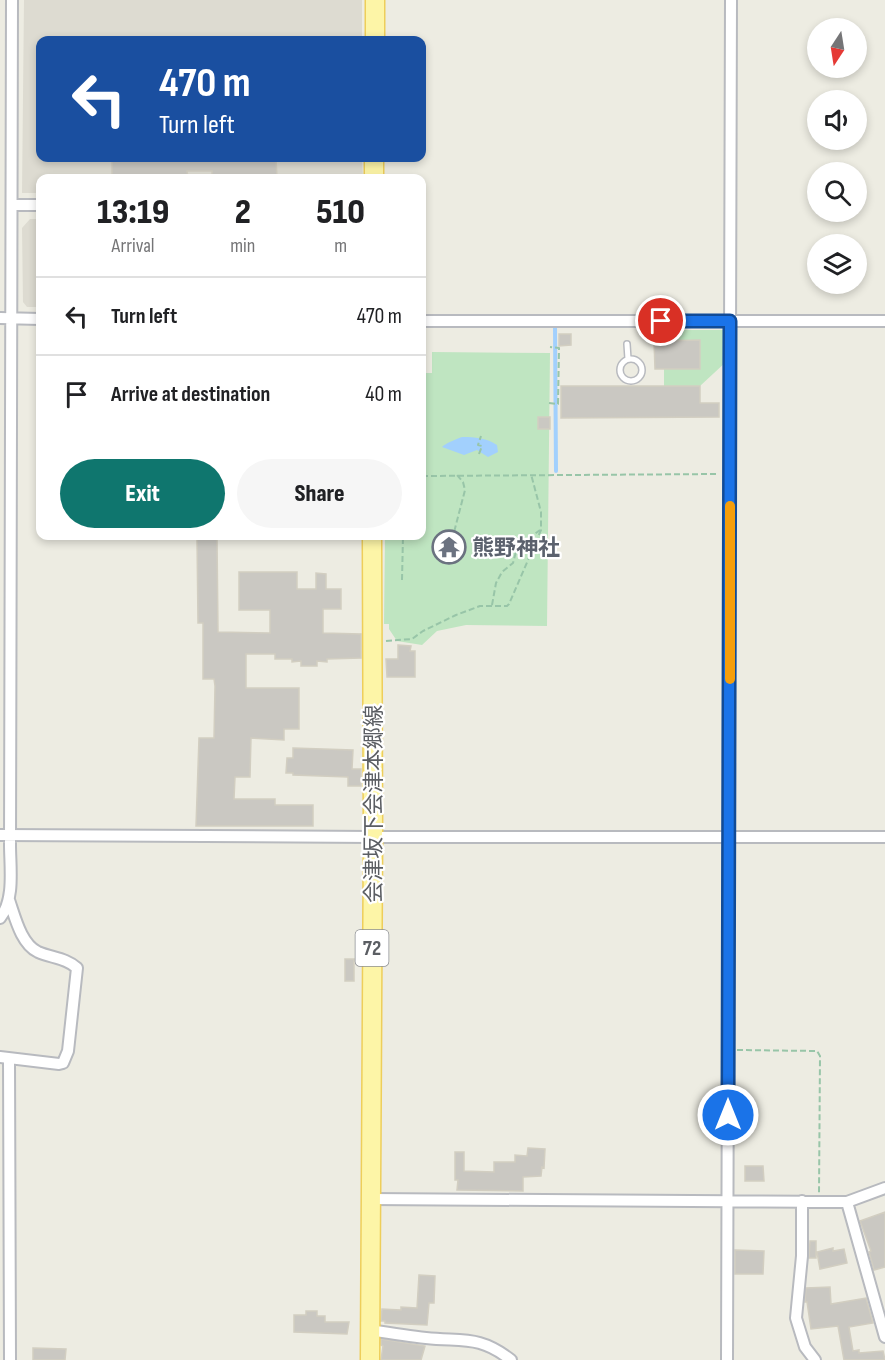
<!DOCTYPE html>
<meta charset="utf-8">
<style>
:root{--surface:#fff;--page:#f6f6f6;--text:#202124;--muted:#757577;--line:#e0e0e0;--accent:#0f766e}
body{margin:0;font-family:"Sofia Sans Condensed","Noto Sans JP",sans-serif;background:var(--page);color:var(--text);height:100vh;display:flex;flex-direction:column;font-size:22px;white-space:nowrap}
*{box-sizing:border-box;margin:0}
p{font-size:20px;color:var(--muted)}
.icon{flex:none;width:33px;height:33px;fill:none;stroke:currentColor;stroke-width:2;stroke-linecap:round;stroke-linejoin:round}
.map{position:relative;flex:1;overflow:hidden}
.sheet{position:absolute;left:36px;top:174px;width:390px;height:366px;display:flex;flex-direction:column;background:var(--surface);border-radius:12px;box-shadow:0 3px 9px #0003}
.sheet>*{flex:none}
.hud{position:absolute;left:36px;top:36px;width:390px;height:126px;border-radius:12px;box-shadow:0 3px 9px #0003;background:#1a4fa0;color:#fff;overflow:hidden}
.needle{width:39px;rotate:192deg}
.buttons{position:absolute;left:807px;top:18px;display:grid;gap:12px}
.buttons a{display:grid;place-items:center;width:60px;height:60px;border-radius:50%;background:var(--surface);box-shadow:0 3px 9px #0003;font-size:30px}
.pin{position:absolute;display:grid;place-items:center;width:51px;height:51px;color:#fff;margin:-26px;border:3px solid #fff;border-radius:50%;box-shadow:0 2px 6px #0007}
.me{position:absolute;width:66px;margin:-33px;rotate:0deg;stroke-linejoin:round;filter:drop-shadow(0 0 4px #0008)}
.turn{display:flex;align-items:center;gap:21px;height:126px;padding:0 24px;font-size:27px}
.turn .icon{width:78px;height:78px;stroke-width:2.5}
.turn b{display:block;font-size:42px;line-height:51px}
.eta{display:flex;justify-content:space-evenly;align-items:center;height:102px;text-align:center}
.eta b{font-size:36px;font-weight:800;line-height:42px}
.primary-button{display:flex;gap:12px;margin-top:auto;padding:12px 24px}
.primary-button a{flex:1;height:69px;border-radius:36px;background:var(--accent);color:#fff;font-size:24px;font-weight:800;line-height:69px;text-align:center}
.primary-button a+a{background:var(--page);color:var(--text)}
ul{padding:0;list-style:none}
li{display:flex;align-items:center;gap:18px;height:78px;padding:0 24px;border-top:2px solid var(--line)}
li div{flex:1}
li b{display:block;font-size:22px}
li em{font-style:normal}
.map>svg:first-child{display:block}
.education{fill:#dddbd1}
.green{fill:#bfe5c1}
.water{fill:#a2d0fd}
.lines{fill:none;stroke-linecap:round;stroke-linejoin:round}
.stream{stroke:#a2d0fd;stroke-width:4}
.building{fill:#cac8c2;stroke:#d2cec1;stroke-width:1.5}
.lane-casing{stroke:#b8babf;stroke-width:8}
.street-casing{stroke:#b8babf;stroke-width:14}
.primary-casing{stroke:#eece5a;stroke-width:21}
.path{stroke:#98c5a8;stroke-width:2;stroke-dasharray:6 3;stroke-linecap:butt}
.lane{stroke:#fff;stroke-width:5}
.street{stroke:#fff;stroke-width:10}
.primary{stroke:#fdf5a7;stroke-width:18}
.route-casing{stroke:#114b97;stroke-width:15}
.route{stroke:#1a73e8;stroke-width:10}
.slow{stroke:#f59e0b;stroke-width:10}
.labels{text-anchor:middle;stroke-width:4.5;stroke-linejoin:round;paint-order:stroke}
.shield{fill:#fff;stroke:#8c8e92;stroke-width:1.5}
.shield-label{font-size:21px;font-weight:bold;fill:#5b5e63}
.worship-label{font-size:22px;font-weight:bold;fill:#5b616d;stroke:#fff;text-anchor:start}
.street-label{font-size:22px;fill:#5b5e63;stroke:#fff}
</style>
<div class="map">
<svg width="885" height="1360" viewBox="0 0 885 1360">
<rect width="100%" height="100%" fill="#edece2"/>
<path class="education" d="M 24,0 L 362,0 L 362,40 L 40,40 L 40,158 L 362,158 L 363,178 L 40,178 L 40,193 L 22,193 Z
M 30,219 L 40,219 L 40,307 L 27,307 L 23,302 L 22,228 Z"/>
<path class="green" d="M 654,330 L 725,330 L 727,361 L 700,386 L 664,386 L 664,369 L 700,369 L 699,340 L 654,341 Z
M 432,352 L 550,353 L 547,626 L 466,625 L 437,631 L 422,645 L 397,641 L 389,629 L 389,624 L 384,624 L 385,536 L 422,536 L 422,373 L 432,373 Z"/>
<path class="water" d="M 462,437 C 475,437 487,438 497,445 L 498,452 L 488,457 L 477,450 L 464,455 L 442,447 C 446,443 457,439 462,437 Z"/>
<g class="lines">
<path class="stream" d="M 437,326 L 725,326
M 555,326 L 556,471"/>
</g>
<path class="building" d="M 112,158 L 276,158 L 277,178 L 212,178 L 212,171 L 187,171 L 188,178 L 112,178 Z
M 559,334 L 571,334 L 571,345 L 559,346 Z
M 700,340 L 700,369 L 655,369 L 654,341 Z
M 561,386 L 700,386 L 700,403 L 719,403 L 719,417 L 561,418 Z
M 538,417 L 550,417 L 550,429 L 538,429 Z
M 197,537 L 217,537 L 218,632 L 270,633 L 270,610 L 239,610 L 239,572 L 297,572 L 297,589 L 316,589 L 316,573 L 326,574 L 326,589 L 341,589 L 341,609 L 323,609 L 323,633 L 361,634 L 361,658 L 327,659 L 327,662 L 317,661 L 317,666 L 301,666 L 301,661 L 292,662 L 292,659 L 275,659 L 275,654 L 246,654 L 246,688 L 299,688 L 299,729 L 284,729 L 284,740 L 251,738 L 250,777 L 235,777 L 234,799 L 275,799 L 275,805 L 313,805 L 313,826 L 196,826 L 199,738 L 214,738 L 215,686 L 214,679 L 203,679 L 203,623 L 198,623 Z
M 441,537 L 461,543 L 458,557 L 437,552 Z
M 398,645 L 411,646 L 410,651 L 415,651 L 415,677 L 387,677 L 386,659 L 398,659 Z
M 293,748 L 353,750 L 352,769 L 361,769 L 361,786 L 348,786 L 348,777 L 293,775 L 293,773 L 286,773 L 287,758 L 293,758 Z
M 345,959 L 354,959 L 354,981 L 345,981 Z
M 528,1148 L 545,1149 L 544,1168 L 542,1167 L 541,1176 L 523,1177 L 523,1191 L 457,1190 L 458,1180 L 455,1180 L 455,1152 L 464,1152 L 464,1171 L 494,1172 L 494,1162 L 515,1162 L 515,1155 L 527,1156 Z
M 745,1166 L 763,1166 L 764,1181 L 745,1181 Z
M 885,1212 L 885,1267 L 874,1270 L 869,1252 L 871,1251 L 860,1221 Z
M 810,1241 L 816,1241 L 816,1258 L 809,1258 Z
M 833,1248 L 833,1251 L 844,1249 L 847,1263 L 820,1269 L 817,1252 Z
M 735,1250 L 764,1251 L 763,1274 L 735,1274 Z
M 419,1275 L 435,1276 L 434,1303 L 429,1303 L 427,1325 L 385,1323 L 385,1321 L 381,1321 L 382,1309 L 401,1310 L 401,1307 L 417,1308 Z
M 830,1287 L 831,1304 L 866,1298 L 873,1323 L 849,1327 L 853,1351 L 859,1350 L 859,1353 L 883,1351 L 885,1360 L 844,1360 L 838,1326 L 811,1329 L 807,1302 L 805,1302 L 806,1288 Z
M 306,1311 L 317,1311 L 317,1316 L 325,1316 L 325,1322 L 349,1322 L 347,1334 L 294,1332 L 294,1315 L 306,1315 Z
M 381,1339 L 425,1346 L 421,1360 L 381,1360 L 383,1346 L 381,1345 Z
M 33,1348 L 66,1349 L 65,1360 L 33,1360 Z"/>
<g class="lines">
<g class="lane-casing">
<path id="lane" d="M 627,344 L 628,359
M620 370a11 11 0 1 1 22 0a11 11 0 1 1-22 0Z"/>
</g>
<g class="street-casing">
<path id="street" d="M 12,205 L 40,205
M 0,318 L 40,319
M 422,321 L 885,321
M 0,835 L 373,837 L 885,837
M 0,918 C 15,900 10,867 10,845 L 12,0
M 0,1057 L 59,1064 L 63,1063 L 68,1051 L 77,968 C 66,958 52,958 38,952 C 21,944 15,917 9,900
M 9,1059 L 10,1360
M 370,1199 L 847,1202 L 885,1188
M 802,1201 L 802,1256 L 796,1318 L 805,1347 L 815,1360
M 847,1202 L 885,1337
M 370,1330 C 389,1333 408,1336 426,1338 C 463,1342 479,1335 511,1360
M 727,1360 L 731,0"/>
</g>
<g class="primary-casing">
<path id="primary" d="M 375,40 L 375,0
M 374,178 L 374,158
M 370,1360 L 373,837 L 372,536"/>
</g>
<path class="path" d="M 549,403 L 558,404 L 559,348 L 550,347
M 479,454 L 482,446 L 478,445 L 481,436
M 422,476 L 718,474
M 452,540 L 465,490 L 463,482 L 457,475
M 402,580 L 403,536
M 492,605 L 496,583 L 502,572 L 513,563 L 518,544 L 524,538 L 532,536 L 540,530
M 386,641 L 412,639 L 423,631 L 456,615 L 480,606 L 507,606 L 509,604 L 541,530 L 541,512 L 531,474
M 737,1050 L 817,1051 L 820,1056 L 819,1193"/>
<use href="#lane" class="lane"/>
<use href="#street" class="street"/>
<use href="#primary" class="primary"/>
</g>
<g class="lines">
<g class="route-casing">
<path id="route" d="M 661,321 L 730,321 L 728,1115"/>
</g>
<use href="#route" class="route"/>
<path class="slow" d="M 730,679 L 730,506"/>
</g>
<defs>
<g id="temple-ring" transform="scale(1.725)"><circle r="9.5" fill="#fff" stroke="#6b7280" stroke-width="1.5"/><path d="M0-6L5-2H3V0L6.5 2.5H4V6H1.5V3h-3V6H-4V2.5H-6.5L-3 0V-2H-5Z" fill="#6b7280"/></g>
</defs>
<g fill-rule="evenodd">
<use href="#temple-ring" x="449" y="547"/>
</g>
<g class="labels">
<rect class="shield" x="355.5" y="930" width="33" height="36" rx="4.5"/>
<g class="shield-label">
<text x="372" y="955">72</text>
</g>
<g class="worship-label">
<text x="472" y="555">熊野神社</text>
</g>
<g class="street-label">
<text transform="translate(373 804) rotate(-90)" y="8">会津坂下会津本郷線</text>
</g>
</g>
</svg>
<div class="buttons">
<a><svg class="needle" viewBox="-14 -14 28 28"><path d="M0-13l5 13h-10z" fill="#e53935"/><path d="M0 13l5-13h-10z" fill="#757577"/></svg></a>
<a><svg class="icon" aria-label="sound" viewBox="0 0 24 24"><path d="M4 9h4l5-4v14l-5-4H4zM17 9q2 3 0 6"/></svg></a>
<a><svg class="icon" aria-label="search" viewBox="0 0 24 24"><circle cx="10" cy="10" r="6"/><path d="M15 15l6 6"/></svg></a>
<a><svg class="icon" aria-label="layers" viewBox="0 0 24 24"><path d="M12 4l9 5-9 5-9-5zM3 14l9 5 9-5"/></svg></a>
</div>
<div class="pin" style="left:661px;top:321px;background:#d93025"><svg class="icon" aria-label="arrive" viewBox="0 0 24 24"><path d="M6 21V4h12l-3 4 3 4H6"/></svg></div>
<svg class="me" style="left:728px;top:1115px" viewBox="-20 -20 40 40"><circle r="17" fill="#1a73e8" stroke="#fff" stroke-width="3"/><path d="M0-11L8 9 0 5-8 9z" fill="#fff"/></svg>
<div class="hud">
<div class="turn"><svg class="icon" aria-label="left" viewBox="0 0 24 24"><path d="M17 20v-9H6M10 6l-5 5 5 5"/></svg><div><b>470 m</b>Turn left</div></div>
</div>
<section class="sheet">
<div class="eta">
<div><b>13:19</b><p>Arrival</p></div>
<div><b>2</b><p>min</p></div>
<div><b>510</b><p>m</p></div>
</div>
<ul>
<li><svg class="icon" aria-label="left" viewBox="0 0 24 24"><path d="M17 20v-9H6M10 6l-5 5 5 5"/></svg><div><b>Turn left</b></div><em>470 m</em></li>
<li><svg class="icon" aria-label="arrive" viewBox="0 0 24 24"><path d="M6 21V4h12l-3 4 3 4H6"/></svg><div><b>Arrive at destination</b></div><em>40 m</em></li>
</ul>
<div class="primary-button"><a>Exit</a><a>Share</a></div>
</section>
</div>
